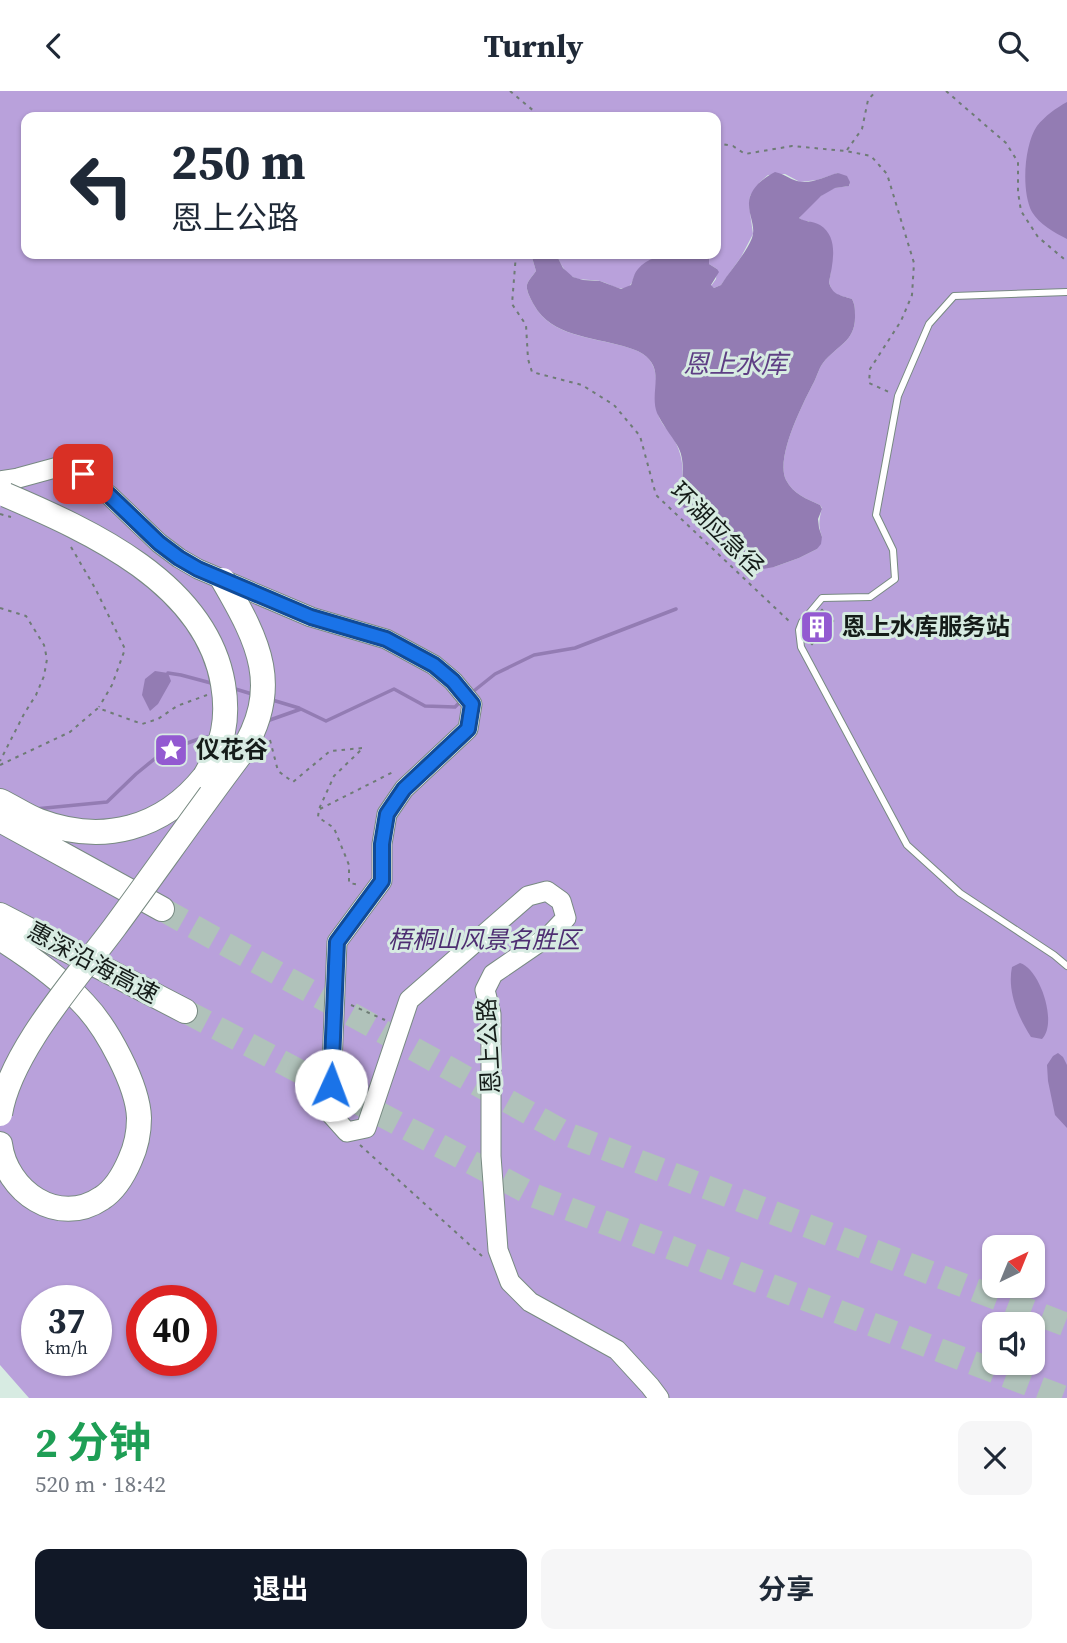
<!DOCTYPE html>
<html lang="zh">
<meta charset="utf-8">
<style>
:root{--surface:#fff;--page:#f6f6f7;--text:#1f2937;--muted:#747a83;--accent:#111827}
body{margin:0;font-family:"Source Serif 4","Noto Sans SC",serif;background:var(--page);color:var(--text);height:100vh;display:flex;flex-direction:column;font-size:26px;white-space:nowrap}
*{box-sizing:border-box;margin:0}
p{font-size:23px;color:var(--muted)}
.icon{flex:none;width:38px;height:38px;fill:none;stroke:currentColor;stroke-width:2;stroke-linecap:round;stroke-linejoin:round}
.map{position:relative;height:1307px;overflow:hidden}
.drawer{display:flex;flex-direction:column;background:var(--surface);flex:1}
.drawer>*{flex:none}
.banner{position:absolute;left:21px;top:21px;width:700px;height:147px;border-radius:14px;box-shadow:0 2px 5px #0004;background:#fff;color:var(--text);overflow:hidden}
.needle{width:46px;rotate:43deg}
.fabs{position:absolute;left:982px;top:1144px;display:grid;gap:14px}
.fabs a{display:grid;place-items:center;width:63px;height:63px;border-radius:14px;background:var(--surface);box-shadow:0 2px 5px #0004;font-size:35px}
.speed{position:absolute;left:21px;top:1194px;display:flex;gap:14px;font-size:35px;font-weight:700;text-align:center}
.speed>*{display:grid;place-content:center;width:91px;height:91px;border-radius:50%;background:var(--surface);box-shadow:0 2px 5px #0004;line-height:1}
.speed small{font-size:18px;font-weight:400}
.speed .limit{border:10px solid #d22;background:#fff;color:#111}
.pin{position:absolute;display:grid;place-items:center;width:60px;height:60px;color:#fff;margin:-30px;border-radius:14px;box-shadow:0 4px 10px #0006}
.me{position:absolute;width:77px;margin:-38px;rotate:2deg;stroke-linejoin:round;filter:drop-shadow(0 0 5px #0008)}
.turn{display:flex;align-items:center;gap:24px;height:147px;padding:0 35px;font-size:32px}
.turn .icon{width:91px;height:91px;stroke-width:2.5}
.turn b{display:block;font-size:49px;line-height:60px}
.round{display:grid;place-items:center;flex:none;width:74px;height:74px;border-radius:14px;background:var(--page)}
.head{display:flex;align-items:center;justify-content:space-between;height:119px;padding:0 35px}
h1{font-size:42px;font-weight:700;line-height:52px;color:#1e9e55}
.button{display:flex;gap:14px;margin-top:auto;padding:14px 35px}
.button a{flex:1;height:80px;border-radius:14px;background:var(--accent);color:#fff;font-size:28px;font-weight:700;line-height:80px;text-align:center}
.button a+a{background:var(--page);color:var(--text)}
header{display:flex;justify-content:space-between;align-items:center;height:91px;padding:0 35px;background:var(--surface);font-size:32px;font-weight:700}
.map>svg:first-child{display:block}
.forest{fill:#b9a1db;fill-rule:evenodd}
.water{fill:#937cb3}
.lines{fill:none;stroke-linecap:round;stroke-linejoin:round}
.stream{stroke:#937cb3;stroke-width:3.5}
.building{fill:#b0c4bb;stroke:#677971;stroke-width:2}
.highway-tunnel{stroke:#b0c2ba;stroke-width:24;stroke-dasharray:24 12;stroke-linecap:butt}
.lane-casing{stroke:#788a82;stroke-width:8}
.secondary-casing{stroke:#788a82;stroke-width:21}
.highway-casing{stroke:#788a82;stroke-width:26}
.path{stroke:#6e7b75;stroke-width:2;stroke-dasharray:3.5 5;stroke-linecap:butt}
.lane{stroke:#fff;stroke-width:6}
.secondary{stroke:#fff;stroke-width:19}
.highway{stroke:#fff;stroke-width:24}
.highway-bridge-casing{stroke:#788a82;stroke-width:26;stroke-linecap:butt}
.highway-bridge{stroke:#fff;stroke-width:24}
.route-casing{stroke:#114b97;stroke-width:18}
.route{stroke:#1a73e8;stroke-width:12}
.labels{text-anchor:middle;stroke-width:6;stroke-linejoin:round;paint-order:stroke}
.street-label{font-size:24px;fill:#151c19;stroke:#d7ebe2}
.poi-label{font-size:24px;font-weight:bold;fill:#151c19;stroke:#d7ebe2;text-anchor:start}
.park-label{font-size:24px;font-style:italic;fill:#4e2e72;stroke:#d7ebe2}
.water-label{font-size:26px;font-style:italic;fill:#5e3e84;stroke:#d7ebe2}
</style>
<header><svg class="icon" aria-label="back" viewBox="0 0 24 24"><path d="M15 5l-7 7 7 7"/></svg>Turnly<svg class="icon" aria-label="search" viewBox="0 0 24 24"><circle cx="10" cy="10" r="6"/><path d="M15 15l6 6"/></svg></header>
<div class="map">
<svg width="1067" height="1307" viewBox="0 0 1067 1307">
<rect width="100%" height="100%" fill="#d7ebe2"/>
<path class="forest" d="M 0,0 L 1067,0 L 1067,1307 L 29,1307 L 0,1274 ZM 26,26 L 716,26 L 716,163 L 709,163 L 709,173 L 717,178 L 716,188 L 711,195 L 714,197 L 721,194 L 741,166 L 753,143 L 749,114 L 750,105 L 760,91 L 768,84 L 785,83 L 800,91 L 817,89 L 838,82 L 850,94 C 844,97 839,95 832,98 C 819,104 808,116 799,127 L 804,130 L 809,130 L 831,180 L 829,191 L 832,200 L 838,204 L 852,208 C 855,214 855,218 855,224 C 856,251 837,254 823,272 C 819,277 817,285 814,291 C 803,312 775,367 786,389 C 793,403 807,408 820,414 L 822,417 C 819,429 818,435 822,446 L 817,458 L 799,467 L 774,476 L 678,412 C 684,386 686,368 672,345 C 667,338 659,330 658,322 C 652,302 664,277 643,263 C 637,259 629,257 623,255 C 591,246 551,245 534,214 C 531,208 526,201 527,194 C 528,189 533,185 536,180 L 531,163 L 26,163 ZM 994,1157 L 1032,1157 L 1032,1195 L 994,1195 ZM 37,1209 L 96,1209 L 96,1269 L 37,1269 ZM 142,1209 L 201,1209 L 201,1269 L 142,1269 ZM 994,1234 L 1032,1234 L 1032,1272 L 994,1272 Z
M 556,163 L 668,163 C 656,169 644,170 636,182 C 633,186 633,193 628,196 C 621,201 610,193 603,191 C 592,187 581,191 571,185 C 563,179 560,171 556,163 Z"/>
<path class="water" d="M 1067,11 L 1067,148 C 1055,142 1039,133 1032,121 C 1021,100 1024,54 1037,35 C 1045,25 1056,17 1067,11 Z
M 775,81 C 785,83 789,88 797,90 C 811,94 825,85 838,82 L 847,85 L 850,91 L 849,95 L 835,97 L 821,105 L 799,127 C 805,131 813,130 820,134 C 839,146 833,171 829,191 C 832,204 840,204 852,208 C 855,214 855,218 855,224 C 856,251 837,254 823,272 C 819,277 817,285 814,291 C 803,312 775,367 786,389 C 793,403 807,408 820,414 L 822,418 L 818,428 L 819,437 L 822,446 L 821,453 L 817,458 L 799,467 L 774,476 L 763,478 L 747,474 L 678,411 C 682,394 687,370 677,354 C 671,344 662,333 657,322 C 649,301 666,279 643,263 C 637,259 629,257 623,255 C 592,246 551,245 534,214 C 531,208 526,200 527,194 C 528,189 533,185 536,180 L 531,163 L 556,163 L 563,177 L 573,186 L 583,189 L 600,190 L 621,198 L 631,194 C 633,189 634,182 638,178 C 654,159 687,163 709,163 L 709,173 L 717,178 L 719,181 L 711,194 L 714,197 L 721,194 C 731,178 745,164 752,147 C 756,136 749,125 749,114 C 748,99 763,87 775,81 Z
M 155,580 L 168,582 L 171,590 L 158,613 L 150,620 L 142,604 L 145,588 Z
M 1020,872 C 1040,878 1058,932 1042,948 L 1031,946 C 1018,926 1007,900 1012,876 Z
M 1058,962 L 1063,966 L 1067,974 L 1067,1037 L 1055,1024 L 1048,990 L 1047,974 L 1053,965 Z"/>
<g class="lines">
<path class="stream" d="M 168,582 L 181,584 L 211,592
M 232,597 L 252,603
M 470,603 L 495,583 L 534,564 L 575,557 L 676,518
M 269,608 L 299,617
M 267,630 L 301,618 L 326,630 L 394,598 L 425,615 L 455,616 L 461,610
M 35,718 L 107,711 L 136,683 L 163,661 L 204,646 L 211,646"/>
</g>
<path class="building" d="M 822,519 L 833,530 L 812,553 L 806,547 L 805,540 L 806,535 Z"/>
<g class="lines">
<path class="highway-tunnel" d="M 162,818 L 567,1043 L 1067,1234
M 185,920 L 535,1105 L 1065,1307"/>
<g class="lane-casing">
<path id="lane" d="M 1067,201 L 954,205 L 929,233 L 898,305 L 876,424 L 893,459 L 895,488 L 870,506 L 822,507 L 802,531 L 799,539 L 801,556 L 907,754 L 960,802 L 1054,864 L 1067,875"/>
</g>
<g class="secondary-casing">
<path id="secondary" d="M 0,390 L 18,387 L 62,375 L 76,379 L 110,405 L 159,452 L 179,467 L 198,478 L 311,526 L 386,548 L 434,574 L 453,590 L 472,613 L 468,638 L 404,698 L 387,723 L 382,753 L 382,790 L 337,851 L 330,1022 L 347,1041 L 366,1037 L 409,909 L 528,805 L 547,800 L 561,810 L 566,827 L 550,844 L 493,883 L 485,899 L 491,923 L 491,1065 L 498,1159 L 510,1191 L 530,1211 L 617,1259 L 650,1295 L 659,1307"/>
</g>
<g class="highway-casing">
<path id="highway" d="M 0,710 C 13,716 26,725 39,730 C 103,754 163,738 205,685
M 0,729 L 162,818
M 0,824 L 185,920
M 0,847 C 30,866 60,887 84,913 C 107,937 138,994 139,1027 C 139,1042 136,1056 130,1069 C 124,1083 116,1098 102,1107 C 58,1137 6,1100 0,1053"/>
</g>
<path class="path" d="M 510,0 L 541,26
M 946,0 L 1006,52 L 1018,71 L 1018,101 L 1021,120 L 1038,146 L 1064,168 L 1067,169
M 716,52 L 733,55 L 745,63 L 792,55 L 846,60 L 871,65 L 887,83 L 914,172 L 912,204 L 901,230 L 870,278 L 869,292 L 889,301
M 847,59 L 862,38 L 868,9 L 876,0
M 516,163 L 512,213 L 526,234 L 528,268 L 532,281 L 582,294 L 614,314 L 640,345 L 656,404 L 790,531
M 0,423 L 11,426
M 71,456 L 95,497 L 125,558 L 112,594 L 99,616
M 0,517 L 26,525 L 44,554 L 47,568 L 44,585 L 36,604 L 24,623 L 0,670
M 270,649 L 278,680 L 293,691 L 330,660 L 363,657 L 334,685 L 319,718 L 318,726 L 334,737 L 349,774 L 349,792 L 360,794
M 0,674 L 70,641 L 98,617 L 142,633 L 158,628 L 177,615 L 207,604
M 320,718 L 393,681
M 351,914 L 385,929
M 360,1054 L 483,1166"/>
<use href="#lane" class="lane"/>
<use href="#secondary" class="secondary"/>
<use href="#highway" class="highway"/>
<g class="highway-bridge-casing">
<path id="highway-bridge" d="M 6,404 C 90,440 206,492 223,593 C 229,628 223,654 205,685
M 0,1023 C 10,961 76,888 114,837 C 156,780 197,721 240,664 C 283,597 259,551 223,489"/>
</g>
<use href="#highway-bridge" class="highway-bridge"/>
</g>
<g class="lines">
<g class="route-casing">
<path id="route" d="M 83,383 L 110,405 L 159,452 L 179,467 L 198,478 L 311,526 L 386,548 L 434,574 L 453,590 L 472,613 L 468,638 L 404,698 L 387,723 L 382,753 L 382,790 L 337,851 L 331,994"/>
</g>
<use href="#route" class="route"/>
</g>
<defs>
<g id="building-square" transform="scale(1.75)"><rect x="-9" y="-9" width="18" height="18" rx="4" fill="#935ad1" stroke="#d7ebe2"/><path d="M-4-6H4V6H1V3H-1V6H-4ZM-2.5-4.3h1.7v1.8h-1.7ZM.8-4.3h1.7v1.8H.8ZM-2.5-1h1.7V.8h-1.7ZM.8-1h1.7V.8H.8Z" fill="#fff"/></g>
<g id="sight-square" transform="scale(1.75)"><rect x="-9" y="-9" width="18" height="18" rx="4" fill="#935ad1" stroke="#d7ebe2"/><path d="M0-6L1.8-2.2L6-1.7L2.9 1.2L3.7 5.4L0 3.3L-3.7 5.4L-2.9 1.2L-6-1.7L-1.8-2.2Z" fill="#fff"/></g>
</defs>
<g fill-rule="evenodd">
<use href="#building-square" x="817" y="536"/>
<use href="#sight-square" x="171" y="659"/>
</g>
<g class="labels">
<g class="street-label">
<text transform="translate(717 438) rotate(45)" y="8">环湖应急径</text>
<text transform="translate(93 872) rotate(28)" y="8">惠深沿海高速</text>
<text transform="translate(489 955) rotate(-93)" y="8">恩上公路</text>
</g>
<g class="poi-label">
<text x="842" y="544">恩上水库服务站</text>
<text x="196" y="667">仪花谷</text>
</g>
<g class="park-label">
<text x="484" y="857">梧桐山风景名胜区</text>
</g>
<g class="water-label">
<text x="735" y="282">恩上水库</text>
</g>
</g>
</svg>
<div class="fabs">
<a><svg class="needle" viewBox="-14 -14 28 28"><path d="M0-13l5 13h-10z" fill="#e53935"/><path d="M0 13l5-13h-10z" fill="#747a83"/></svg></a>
<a><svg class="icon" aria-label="sound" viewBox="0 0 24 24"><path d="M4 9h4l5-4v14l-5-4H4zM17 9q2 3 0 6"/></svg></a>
</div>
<div class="speed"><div>37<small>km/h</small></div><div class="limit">40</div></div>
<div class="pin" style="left:83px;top:383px;background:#d93025"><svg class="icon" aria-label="arrive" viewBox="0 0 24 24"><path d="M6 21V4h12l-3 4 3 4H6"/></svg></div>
<svg class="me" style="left:331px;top:994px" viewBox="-20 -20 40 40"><circle r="19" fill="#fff"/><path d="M0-13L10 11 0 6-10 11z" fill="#1a73e8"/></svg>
<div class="banner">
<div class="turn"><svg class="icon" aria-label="left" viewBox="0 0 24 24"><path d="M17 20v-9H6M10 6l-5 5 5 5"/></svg><div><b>250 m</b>恩上公路</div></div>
</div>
</div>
<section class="drawer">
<div class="head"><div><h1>2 分钟</h1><p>520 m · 18:42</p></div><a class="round"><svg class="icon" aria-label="close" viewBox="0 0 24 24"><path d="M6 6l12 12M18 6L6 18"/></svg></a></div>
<div class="button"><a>退出</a><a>分享</a></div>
</section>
